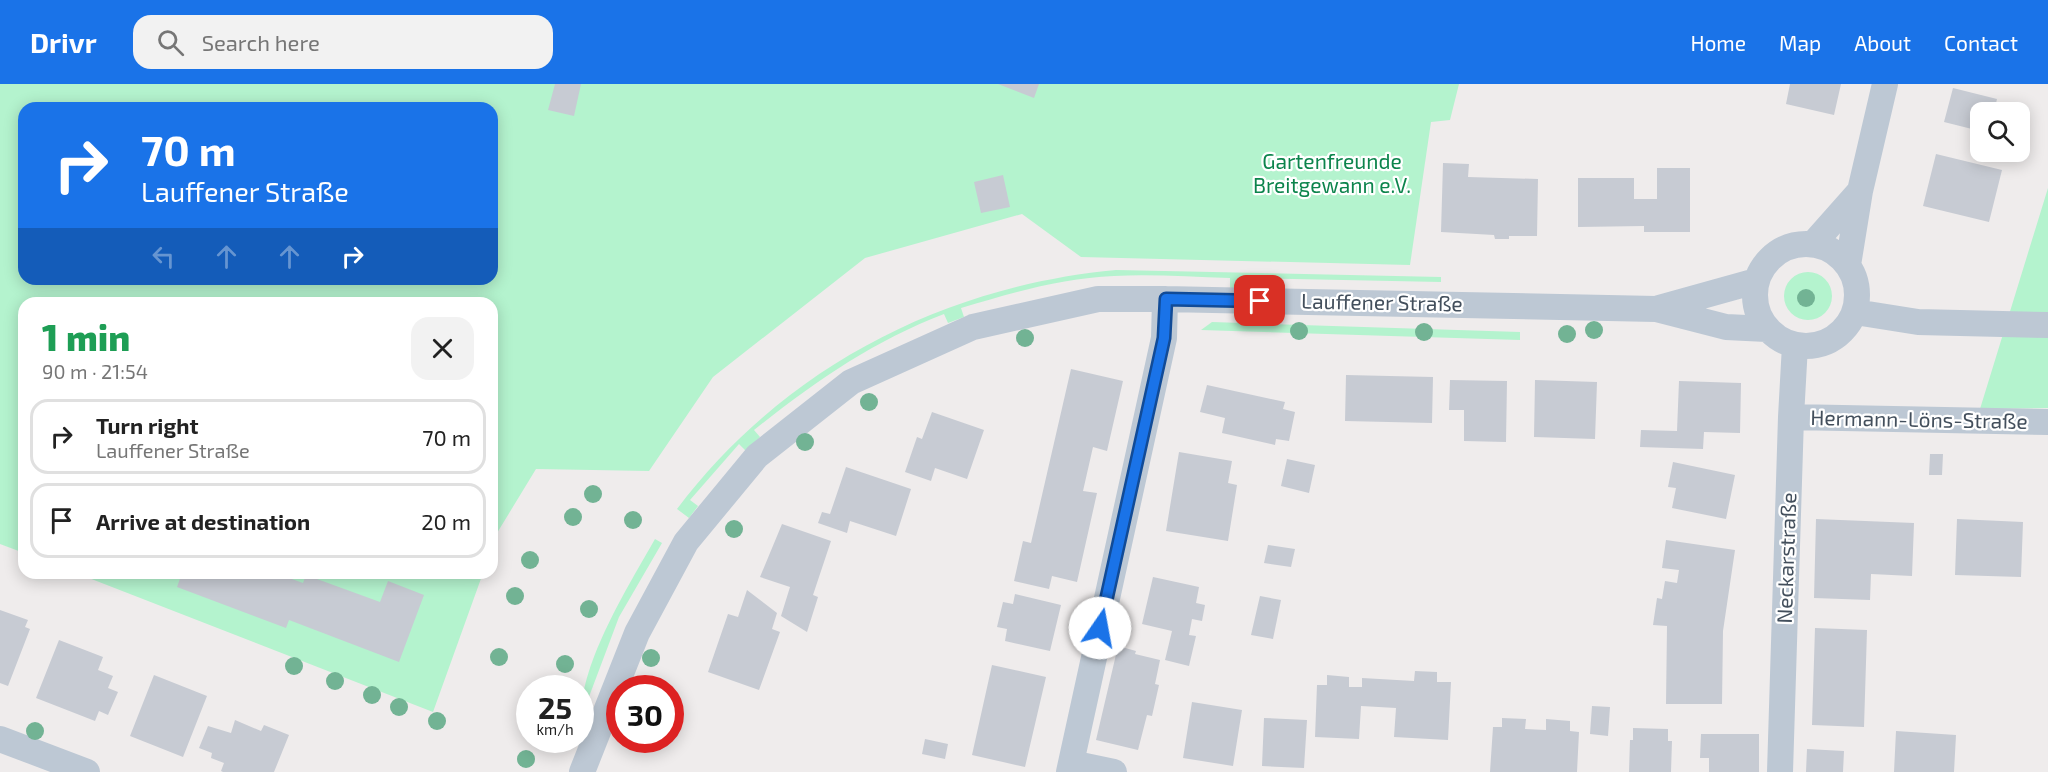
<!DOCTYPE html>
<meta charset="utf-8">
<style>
:root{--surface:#fff;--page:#f2f2f2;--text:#222;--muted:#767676;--line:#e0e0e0;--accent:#1a73e8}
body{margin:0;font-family:"Exo 2",sans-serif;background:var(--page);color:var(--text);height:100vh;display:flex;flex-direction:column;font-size:22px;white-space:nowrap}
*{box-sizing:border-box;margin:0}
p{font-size:20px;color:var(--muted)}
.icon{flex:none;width:33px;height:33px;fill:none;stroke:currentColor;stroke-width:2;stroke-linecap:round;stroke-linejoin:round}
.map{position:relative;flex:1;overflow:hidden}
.drawer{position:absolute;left:18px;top:213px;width:480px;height:282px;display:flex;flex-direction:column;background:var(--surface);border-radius:18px;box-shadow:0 3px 15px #0003}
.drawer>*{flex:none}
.guide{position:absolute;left:18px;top:18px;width:480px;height:183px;border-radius:18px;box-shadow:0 3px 15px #0003;background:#1a73e8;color:#fff;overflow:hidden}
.controls{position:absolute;left:1970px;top:18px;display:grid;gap:12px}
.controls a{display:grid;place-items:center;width:60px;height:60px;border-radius:12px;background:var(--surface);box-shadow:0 3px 15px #0003;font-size:30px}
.speed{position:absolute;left:516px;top:591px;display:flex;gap:12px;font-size:30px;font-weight:700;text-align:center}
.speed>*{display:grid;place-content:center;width:78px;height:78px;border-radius:50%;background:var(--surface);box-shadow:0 3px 15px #0003;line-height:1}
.speed small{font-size:15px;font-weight:400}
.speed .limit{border:9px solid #d22;background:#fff;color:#111}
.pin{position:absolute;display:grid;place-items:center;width:51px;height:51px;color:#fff;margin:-26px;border-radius:12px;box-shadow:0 3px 9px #0006}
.me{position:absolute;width:66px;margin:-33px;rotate:12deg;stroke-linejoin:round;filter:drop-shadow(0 0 4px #0008)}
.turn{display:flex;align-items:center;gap:21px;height:126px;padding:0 24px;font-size:27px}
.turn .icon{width:78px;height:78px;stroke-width:2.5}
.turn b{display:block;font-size:42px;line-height:51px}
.lanes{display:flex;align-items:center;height:57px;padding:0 24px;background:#0003;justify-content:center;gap:30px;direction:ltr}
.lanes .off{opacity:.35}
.round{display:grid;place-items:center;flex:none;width:63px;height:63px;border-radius:18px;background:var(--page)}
.summary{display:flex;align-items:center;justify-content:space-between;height:102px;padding:0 24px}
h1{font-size:36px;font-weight:800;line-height:45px;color:#1e9e55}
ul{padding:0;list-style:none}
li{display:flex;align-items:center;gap:18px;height:75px;margin:0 12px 9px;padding:0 12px;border:3px solid var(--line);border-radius:18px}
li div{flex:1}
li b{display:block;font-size:22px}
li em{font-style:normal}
header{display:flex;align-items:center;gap:36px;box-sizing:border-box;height:84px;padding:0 30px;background:var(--accent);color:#fff}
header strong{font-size:28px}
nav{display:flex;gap:33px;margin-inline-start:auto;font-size:21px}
.search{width:420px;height:54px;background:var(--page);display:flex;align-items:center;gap:15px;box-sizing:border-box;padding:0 21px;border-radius:18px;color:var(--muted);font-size:22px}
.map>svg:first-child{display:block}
.green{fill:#b4f3ce;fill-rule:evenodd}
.building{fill:#c7cbd3}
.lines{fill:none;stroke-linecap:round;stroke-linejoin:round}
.minor{stroke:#bdc8d4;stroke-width:26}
.tree{fill:#72b394}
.route-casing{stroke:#114b97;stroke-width:15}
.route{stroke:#1a73e8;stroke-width:10}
.labels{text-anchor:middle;stroke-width:4.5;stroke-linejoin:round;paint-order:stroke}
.park-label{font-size:21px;fill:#0c844c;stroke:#fff}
.street-label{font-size:21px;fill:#434f5c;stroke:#fff}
</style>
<header>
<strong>Drivr</strong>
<div class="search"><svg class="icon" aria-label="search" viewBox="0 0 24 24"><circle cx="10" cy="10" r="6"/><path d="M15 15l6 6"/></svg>Search here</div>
<nav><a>Home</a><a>Map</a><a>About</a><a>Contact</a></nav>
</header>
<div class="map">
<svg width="2048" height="688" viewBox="0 0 2048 688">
<rect width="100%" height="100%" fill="#efecec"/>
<path class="green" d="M 0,0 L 1459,0 L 1450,36 L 1431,38 L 1410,181 L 1081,173 L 1022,130 L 865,174 L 713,293 L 649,387 L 536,385 L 497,449 L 492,464 L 492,219 L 24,219 L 24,469 L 0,460 ZM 24,24 L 492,24 L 492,195 L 24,195 Z
M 2048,104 L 2048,324 L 1980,325 Z
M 1116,186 L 1441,193 L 1441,198 L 1242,194 L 1242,204 L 1230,204 L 1230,194 C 1191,193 1152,190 1114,192 C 1062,194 1011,209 961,224 L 964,233 L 948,239 L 944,230 C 873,257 813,299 754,346 L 760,353 L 746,367 L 739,360 L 690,416 L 698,422 L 689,434 L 677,425 C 782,285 943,202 1116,186 Z
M1784 212a24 24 0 1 1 48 0a24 24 0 1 1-48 0Z
M 1212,238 L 1520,248 L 1520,256 L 1201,246 Z
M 655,455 L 662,459 L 619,533 L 581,634 C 580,579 628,503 655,455 Z
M 76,489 L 483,489 L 433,628 Z"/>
<path class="building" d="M 555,0 L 581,0 L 574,32 L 548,26 Z
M 998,0 L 1039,0 L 1034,14 Z
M 1790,0 L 1841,0 L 1834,31 L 1786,20 Z
M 1953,4 L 1997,15 L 1994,28 L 1980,28 L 1980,47 L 1944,38 Z
M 1936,70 L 2002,86 L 1989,138 L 1923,122 Z
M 1443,79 L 1469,80 L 1468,93 L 1538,95 L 1537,152 L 1509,152 L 1509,155 L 1495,155 L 1494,151 L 1441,148 Z
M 1657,84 L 1690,84 L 1690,148 L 1644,148 L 1644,142 L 1578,143 L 1578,94 L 1634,94 L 1634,115 L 1657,115 Z
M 1003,91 L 1010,123 L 981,129 L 974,98 Z
M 1071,285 L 1123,297 L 1107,367 L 1093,363 L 1083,407 L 1097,409 L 1077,498 L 1052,492 L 1049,505 L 1014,497 L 1023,457 L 1031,459 Z
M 1346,291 L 1433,293 L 1432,339 L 1345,337 Z
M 1450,296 L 1507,297 L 1506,358 L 1464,357 L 1464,326 L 1449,326 Z
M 1535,296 L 1597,298 L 1595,355 L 1534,353 Z
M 1679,297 L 1741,299 L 1740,349 L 1704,348 L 1703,365 L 1640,363 L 1641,346 L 1677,347 Z
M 1207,301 L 1285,318 L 1283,325 L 1295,328 L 1289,357 L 1276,355 L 1275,361 L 1222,349 L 1225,334 L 1200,328 Z
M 932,328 L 984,346 L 967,395 L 935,384 L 931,397 L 905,388 L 917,353 L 922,355 Z
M 1179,368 L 1232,377 L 1228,399 L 1237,401 L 1228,457 L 1166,447 Z
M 1930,370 L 1943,370 L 1942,391 L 1929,391 Z
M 1287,375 L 1315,381 L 1309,409 L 1281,402 Z
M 1673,378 L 1735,391 L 1726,435 L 1672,424 L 1676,404 L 1668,403 Z
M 846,383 L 911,405 L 896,452 L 850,437 L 847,449 L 818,439 L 822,428 L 830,430 Z
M 1816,435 L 1914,439 L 1912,492 L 1871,490 L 1870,516 L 1814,514 Z
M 1957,435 L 2023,438 L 2021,493 L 1955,491 Z
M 782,440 L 831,457 L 813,511 L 818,513 L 807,548 L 781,532 L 790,503 L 760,493 Z
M 1666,456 L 1735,466 L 1723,547 L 1722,620 L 1666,620 L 1667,542 L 1653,541 L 1657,514 L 1662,515 L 1665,497 L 1677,499 L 1679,486 L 1662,484 Z
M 1268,461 L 1295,465 L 1291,483 L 1264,479 Z
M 182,489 L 275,489 L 303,499 L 306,491 L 380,518 L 388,497 L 424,511 L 399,578 L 289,536 L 286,544 L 177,503 Z
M 1153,493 L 1199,503 L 1196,519 L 1205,521 L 1202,537 L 1192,535 L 1189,551 L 1196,552 L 1189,582 L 1165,576 L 1172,547 L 1142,540 Z
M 747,506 L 777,529 L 772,545 L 780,548 L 759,606 L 708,588 L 728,530 L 738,533 Z
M 1015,510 L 1061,521 L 1050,567 L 1005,557 L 1007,545 L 997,543 L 1003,518 L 1013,520 Z
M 1260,512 L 1281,516 L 1273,555 L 1251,551 Z
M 0,526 L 28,536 L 25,543 L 30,545 L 8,602 L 0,599 Z
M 1815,544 L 1867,546 L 1864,643 L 1812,641 Z
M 59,556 L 103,573 L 98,586 L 113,592 L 108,604 L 118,608 L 108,631 L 99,627 L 95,637 L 36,614 Z
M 1118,562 L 1136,567 L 1135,570 L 1160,576 L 1155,600 L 1159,601 L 1152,632 L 1147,631 L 1138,666 L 1096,656 Z
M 992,581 L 1046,593 L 1025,683 L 972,671 Z
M 1415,587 L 1437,588 L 1437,598 L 1451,598 L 1448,656 L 1394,653 L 1396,624 L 1361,622 L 1359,655 L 1315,653 L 1317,601 L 1327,601 L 1327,591 L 1349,593 L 1349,603 L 1362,603 L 1362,594 L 1414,597 Z
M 154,591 L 207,612 L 183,673 L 130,652 Z
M 1192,618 L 1242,626 L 1233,682 L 1183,674 Z
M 1592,622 L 1610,623 L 1608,652 L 1590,650 Z
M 1264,634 L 1307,636 L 1304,684 L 1262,682 Z
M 1502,634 L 1526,635 L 1525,645 L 1546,646 L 1546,635 L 1570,637 L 1570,647 L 1579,648 L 1577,688 L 1490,688 L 1493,643 L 1502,643 Z
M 235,636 L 261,647 L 264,641 L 289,651 L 274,688 L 223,688 L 221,687 L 224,679 L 211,674 L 212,669 L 199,664 L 208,642 L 231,649 Z
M 1633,644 L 1668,645 L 1668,657 L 1672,657 L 1671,688 L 1629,688 L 1630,656 L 1633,656 Z
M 1896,647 L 1956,651 L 1954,688 L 1894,688 Z
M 1701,650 L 1759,650 L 1759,688 L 1709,688 L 1709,674 L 1700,674 Z
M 925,655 L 948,660 L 945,675 L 922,670 Z
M 1807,665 L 1844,667 L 1843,688 L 1806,688 Z"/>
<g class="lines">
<path class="minor" d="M 1813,160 L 1860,107
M1755 211a51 51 0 1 1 102 0a51 51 0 1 1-102 0Z
M 1848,181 L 1860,107 L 1885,0
M 1659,224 L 1756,197
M 1855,228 L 1918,238 L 2048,241
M 1791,333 L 2048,338
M 0,655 L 87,688
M 1071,679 L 1114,688
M 582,688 L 637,549 L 686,458 L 757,372 L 851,298 L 973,243 L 1098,215 L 1165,215 L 1656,225 L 1726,243 L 1767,245
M 1069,688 L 1164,254 L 1165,215
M 1780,688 L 1791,333 L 1795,261"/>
</g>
<g class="tree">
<circle cx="1806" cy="214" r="9"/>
<circle cx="1594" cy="246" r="9"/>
<circle cx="1299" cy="247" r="9"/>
<circle cx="1424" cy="248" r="9"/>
<circle cx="1567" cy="250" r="9"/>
<circle cx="1025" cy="254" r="9"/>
<circle cx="869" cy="318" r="9"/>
<circle cx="805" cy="358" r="9"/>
<circle cx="593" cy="410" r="9"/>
<circle cx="573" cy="433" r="9"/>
<circle cx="633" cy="436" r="9"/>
<circle cx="734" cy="445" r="9"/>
<circle cx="530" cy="476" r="9"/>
<circle cx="515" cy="512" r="9"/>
<circle cx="589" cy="525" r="9"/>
<circle cx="499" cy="573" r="9"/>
<circle cx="651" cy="574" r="9"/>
<circle cx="565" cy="580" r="9"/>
<circle cx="294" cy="582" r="9"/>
<circle cx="335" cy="597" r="9"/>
<circle cx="372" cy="611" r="9"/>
<circle cx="399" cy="623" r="9"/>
<circle cx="437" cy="637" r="9"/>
<circle cx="35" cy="647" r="9"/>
<circle cx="526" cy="675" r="9"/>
</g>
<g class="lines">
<g class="route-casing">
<path id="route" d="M 1100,544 L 1164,254 L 1166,215 L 1260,217"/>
</g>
<use href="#route" class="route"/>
</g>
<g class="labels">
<g class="park-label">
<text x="1332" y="85">Gartenfreunde<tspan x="1332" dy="24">Breitgewann e.V.</tspan></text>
</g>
<g class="street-label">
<text transform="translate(1382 219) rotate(1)" y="7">Lauffener Straße</text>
<text transform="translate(1919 336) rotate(1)" y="7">Hermann-Löns-Straße</text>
<text transform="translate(1787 474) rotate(-88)" y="7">Neckarstraße</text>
</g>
</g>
</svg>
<div class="controls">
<a><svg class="icon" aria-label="search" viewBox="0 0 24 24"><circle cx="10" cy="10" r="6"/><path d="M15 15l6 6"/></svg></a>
</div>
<div class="speed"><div>25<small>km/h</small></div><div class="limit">30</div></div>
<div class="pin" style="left:1260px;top:217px;background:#d93025"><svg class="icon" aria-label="arrive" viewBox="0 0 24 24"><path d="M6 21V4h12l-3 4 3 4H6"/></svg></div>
<svg class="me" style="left:1100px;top:544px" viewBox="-20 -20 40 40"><circle r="19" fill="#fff"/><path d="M0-13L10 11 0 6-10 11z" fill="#1a73e8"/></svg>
<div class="guide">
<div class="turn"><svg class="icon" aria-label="right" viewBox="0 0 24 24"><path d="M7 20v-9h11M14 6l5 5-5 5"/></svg><div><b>70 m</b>Lauffener Straße</div></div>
<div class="lanes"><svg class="icon off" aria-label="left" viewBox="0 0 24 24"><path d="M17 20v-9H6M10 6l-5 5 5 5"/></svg><svg class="icon off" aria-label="ahead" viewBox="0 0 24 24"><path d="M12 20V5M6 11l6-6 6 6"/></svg><svg class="icon off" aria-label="ahead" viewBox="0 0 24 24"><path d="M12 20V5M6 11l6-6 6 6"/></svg><svg class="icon" aria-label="right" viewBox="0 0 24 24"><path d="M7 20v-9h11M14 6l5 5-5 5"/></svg></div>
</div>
<section class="drawer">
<div class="summary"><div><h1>1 min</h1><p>90 m · 21:54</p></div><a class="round"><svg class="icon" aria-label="close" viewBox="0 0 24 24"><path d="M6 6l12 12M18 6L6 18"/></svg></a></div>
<ul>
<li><svg class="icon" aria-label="right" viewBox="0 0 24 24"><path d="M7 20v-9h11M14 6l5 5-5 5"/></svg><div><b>Turn right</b><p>Lauffener Straße</p></div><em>70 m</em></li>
<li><svg class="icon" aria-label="arrive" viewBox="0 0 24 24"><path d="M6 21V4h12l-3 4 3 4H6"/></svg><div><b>Arrive at destination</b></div><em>20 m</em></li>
</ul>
</section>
</div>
